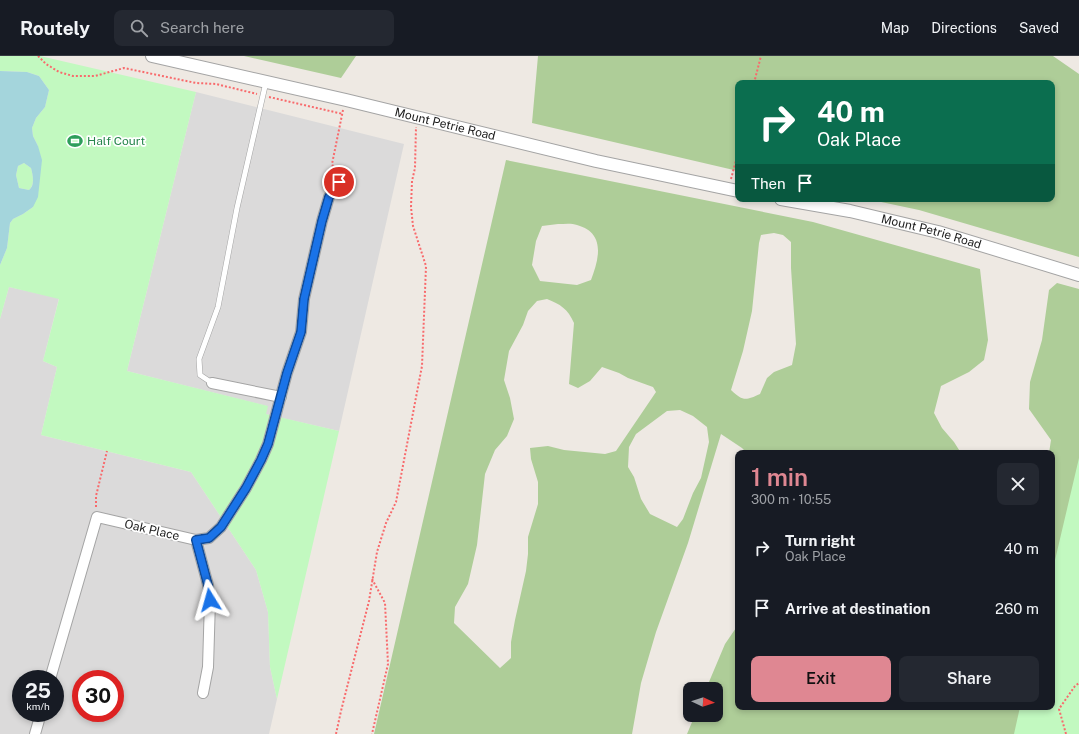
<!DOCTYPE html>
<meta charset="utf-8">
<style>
:root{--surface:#171b24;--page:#242831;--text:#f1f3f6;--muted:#9ea1a6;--line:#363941;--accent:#df8792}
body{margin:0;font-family:"Public Sans",sans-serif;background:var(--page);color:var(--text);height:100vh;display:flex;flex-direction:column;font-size:15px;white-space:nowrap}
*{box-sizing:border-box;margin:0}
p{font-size:13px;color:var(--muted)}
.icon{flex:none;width:22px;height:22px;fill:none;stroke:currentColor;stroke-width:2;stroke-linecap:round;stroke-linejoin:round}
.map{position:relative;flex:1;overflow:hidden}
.panel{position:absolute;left:735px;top:394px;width:320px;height:260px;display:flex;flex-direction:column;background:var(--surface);border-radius:8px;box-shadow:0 2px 6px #0003}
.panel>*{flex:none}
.top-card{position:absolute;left:735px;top:24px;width:320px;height:122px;border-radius:8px;box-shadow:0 2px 6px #0003;background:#0b6e4f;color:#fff;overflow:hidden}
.needle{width:26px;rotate:94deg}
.buttons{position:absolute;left:683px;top:626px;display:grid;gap:8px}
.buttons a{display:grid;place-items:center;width:40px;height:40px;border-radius:8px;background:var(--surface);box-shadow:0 2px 6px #0003;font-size:20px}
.speed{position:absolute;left:12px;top:614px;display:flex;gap:8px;font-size:20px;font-weight:700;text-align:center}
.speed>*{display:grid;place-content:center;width:52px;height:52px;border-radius:50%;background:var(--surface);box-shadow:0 2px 6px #0003;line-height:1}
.speed small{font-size:10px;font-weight:400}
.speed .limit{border:6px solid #d22;background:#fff;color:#111}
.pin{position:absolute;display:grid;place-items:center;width:34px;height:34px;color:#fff;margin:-17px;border:2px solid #fff;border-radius:50%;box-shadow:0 1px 4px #0007}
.me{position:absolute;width:44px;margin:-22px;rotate:352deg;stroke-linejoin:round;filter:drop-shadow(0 0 3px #0008)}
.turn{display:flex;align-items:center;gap:14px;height:84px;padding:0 16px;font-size:18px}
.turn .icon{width:52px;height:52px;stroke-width:2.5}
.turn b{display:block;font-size:28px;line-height:34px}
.then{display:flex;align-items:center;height:38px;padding:0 16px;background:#0003;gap:8px;font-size:15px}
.round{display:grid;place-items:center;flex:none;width:42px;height:42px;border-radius:8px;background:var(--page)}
.summary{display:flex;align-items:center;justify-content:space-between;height:68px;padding:0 16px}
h1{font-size:24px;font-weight:600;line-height:30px;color:var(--accent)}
.action{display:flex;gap:8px;margin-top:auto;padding:8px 16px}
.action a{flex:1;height:46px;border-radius:8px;background:var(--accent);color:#111;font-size:16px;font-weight:600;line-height:46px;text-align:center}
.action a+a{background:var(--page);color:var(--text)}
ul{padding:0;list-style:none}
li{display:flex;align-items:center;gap:12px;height:60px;padding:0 16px}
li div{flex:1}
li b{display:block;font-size:15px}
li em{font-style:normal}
header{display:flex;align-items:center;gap:24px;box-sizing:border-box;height:56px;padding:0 20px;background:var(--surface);border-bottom:1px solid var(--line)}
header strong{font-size:19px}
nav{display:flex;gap:22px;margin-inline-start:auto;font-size:14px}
.search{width:280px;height:36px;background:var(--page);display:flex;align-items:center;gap:10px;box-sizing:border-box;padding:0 14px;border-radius:8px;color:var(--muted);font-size:15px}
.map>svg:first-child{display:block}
.residential{fill:#dbdada;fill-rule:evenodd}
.forest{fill:#aecd98;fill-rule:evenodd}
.park{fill:#c2f9c0}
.water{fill:#a4d5dc;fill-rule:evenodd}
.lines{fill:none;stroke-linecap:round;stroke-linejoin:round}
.service-casing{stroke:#a4a4a4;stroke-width:6}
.minor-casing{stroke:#a4a4a4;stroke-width:12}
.tertiary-casing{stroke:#a4a4a4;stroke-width:14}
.path{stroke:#f86a6c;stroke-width:2;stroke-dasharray:2 2;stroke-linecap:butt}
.service{stroke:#fff;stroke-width:5}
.minor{stroke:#fff;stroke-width:10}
.tertiary{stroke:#fff;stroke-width:12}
.route-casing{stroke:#114b97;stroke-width:10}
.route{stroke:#1a73e8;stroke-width:7}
.labels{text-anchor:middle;stroke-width:3.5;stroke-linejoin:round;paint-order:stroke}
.street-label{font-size:12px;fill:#1d1d1d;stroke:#fff}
.leisure-label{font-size:12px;fill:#27864d;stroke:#fff;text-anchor:start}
</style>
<header>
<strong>Routely</strong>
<div class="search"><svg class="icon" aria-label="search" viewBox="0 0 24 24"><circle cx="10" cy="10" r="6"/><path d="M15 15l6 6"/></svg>Search here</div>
<nav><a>Map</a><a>Directions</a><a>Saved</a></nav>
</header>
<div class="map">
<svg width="1079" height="678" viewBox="0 0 1079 678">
<rect width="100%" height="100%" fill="#eee9e3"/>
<path class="residential" d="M 196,36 L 404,88 L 339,375 L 265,358 L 267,350 L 127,315 Z
M 9,231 L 59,242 L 43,305 L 57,311 L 41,379 L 191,416 L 256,514 L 268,556 L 270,611 L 277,643 L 269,678 L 0,678 L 0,263 ZM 21,623 L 55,623 L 55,657 L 21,657 ZM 81,623 L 115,623 L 115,657 L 81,657 Z"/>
<path class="forest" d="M 244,0 L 356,0 L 341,22 Z
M 538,0 L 1053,0 L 1079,18 L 1079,201 L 919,154 L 867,143 L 1052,143 L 1052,27 L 738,27 L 738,115 L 532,67 Z
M 506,104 L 813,166 L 980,213 L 988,284 L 984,304 L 969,316 L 941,330 L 934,357 L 942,372 L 954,386 L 961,397 L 747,397 L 742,392 L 721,378 L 688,487 L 656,576 L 641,627 L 632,678 L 374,678 ZM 558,168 C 564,168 572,167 577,169 C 606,177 599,203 591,224 L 577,229 L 540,225 L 532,209 L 536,185 L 542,170 ZM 774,177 L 783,179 L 791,186 L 791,212 L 796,288 L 792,309 L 774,316 L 767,322 L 760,338 C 745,345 743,345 731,334 L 743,295 L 752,255 L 759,187 L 761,179 ZM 547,243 C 560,248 568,253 574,267 L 569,328 L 578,332 L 590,325 L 602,311 L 619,317 L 628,322 L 653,331 L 656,336 L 616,395 L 605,398 L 564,394 L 548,390 L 530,392 L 531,403 L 538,426 L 538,448 L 528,481 L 528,498 L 526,515 L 515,564 L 511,586 L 511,602 L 500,612 L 454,567 L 455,551 L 468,528 L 477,489 L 485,418 L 495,394 L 507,380 L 514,363 L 510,342 L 504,324 L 509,295 L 523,269 L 528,255 L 537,245 ZM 680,354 L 693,360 L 707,371 L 709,386 L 701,422 L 693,437 L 683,463 L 677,471 L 650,458 L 641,443 L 634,421 L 628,411 L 629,391 L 636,378 L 667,355 Z
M 1057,227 L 1079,233 L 1079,678 L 687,678 L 695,659 L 716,659 L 716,633 L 706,633 L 725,588 L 738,569 L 738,651 L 1052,651 L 1052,397 L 1049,397 L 1051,384 L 1029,353 L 1030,326 L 1042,284 L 1049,234 Z"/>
<path class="park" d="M 0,0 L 40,0 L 196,36 L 127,315 L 268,350 L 266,358 L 339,375 L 277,643 L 270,611 L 268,556 L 256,514 L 191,416 L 41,379 L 57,311 L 43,305 L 59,243 L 9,231 L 0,263 L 0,209 L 7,192 L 10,167 L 13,163 L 23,158 L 33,151 L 38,90 L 33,80 L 32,72 L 36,62 L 45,51 L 49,34 L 39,20 L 27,16 L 0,15 Z
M 24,107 L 31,112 C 33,120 35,128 29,134 L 19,132 L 16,119 L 18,110 Z
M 1079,402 L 1079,678 L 1014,678 L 1020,651 L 1052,651 L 1052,517 Z"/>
<path class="water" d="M 0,15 L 27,16 L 39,20 L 49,34 L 45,51 L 36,62 L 32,72 L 33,80 L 38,90 L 42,104 L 38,141 L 33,151 L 23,158 L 13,163 L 10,167 L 7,192 L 0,209 ZM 24,107 L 31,112 C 33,120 35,129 29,134 L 19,132 L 16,119 L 18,110 Z"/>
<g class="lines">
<g class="service-casing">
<path id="service" d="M 212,327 L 200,319 L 199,303 L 218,251 L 237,152 L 266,26"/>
</g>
<g class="minor-casing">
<path id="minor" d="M 212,327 L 281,341
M 196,484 L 208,529 L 210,544 L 208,611 L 203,637
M 50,623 L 97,461 L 196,484 L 209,482 L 221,471 L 246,432 L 261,404 L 268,388 L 287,317 L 301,276 L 304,243 L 322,165 L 329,141 L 339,126
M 35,678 L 41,657"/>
</g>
<g class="tertiary-casing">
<g id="tertiary">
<path id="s1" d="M 152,0 L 346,44 L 596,105 L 738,135"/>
<path id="s2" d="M 781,143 L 850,155 L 938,176 L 1079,219"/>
</g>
</g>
<path class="path" d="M 38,0 L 46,8 L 59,16 L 73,20 L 95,20 L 124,12 L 196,27 L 216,28 L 257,38
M 754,27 L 761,0
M 269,41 L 343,58
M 336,118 L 332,108 L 343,54
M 731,123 L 738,97
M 96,451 L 96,440 L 107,395
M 372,523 L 385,547 L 388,608 L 372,678
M 336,678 L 341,655 L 369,545 L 377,496 L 386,467 L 396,446 L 422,310 L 426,210 L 413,170 L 411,151 L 412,125 L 415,112 L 416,71
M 1066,678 L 1059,653 L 1075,630 L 1079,627"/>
<use href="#service" class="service"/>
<use href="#minor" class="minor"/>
<use href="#tertiary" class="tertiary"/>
</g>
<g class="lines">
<g class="route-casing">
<path id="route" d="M 210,544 L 208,529 L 196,484 L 209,482 L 221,471 L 246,432 L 261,404 L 268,388 L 287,317 L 301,276 L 304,243 L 322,165 L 329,141 L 339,126"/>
</g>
<use href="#route" class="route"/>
</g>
<defs>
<g id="stadium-bare" transform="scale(1.2)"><path d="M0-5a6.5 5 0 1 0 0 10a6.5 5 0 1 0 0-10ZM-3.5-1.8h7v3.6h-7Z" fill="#2e9e5b" stroke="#fff" stroke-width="2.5" paint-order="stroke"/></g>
</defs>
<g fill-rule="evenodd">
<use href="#stadium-bare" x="75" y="85"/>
</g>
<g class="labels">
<g class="street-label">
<text dy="4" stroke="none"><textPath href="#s1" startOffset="301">Mount Petrie Road</textPath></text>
<text dy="4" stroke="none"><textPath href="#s2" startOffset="154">Mount Petrie Road</textPath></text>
<text transform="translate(152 474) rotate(13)" y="4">Oak Place</text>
</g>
<g class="leisure-label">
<text x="87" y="89">Half Court</text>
</g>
</g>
</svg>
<div class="buttons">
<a><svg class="needle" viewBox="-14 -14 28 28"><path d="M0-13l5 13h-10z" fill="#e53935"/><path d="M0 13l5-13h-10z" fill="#9ea1a6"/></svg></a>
</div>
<div class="speed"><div>25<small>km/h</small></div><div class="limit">30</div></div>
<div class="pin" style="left:339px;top:126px;background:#d93025"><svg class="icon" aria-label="arrive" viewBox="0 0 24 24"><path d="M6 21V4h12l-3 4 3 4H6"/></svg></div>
<svg class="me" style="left:210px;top:544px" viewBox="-20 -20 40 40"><path d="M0-17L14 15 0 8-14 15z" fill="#1a73e8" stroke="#fff" stroke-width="4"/></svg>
<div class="top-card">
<div class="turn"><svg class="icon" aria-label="right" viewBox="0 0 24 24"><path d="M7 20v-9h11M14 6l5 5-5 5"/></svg><div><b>40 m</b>Oak Place</div></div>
<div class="then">Then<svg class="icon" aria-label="arrive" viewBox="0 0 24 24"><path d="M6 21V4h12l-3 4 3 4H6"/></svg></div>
</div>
<section class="panel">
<div class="summary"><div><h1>1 min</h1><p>300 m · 10:55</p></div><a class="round"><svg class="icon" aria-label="close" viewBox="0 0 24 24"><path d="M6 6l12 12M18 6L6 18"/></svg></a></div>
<ul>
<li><svg class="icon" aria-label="right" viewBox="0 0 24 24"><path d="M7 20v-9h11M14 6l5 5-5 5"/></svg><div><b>Turn right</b><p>Oak Place</p></div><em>40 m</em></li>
<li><svg class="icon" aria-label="arrive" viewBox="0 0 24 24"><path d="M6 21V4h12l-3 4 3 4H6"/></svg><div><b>Arrive at destination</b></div><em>260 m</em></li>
</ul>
<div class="action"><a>Exit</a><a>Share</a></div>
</section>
</div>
